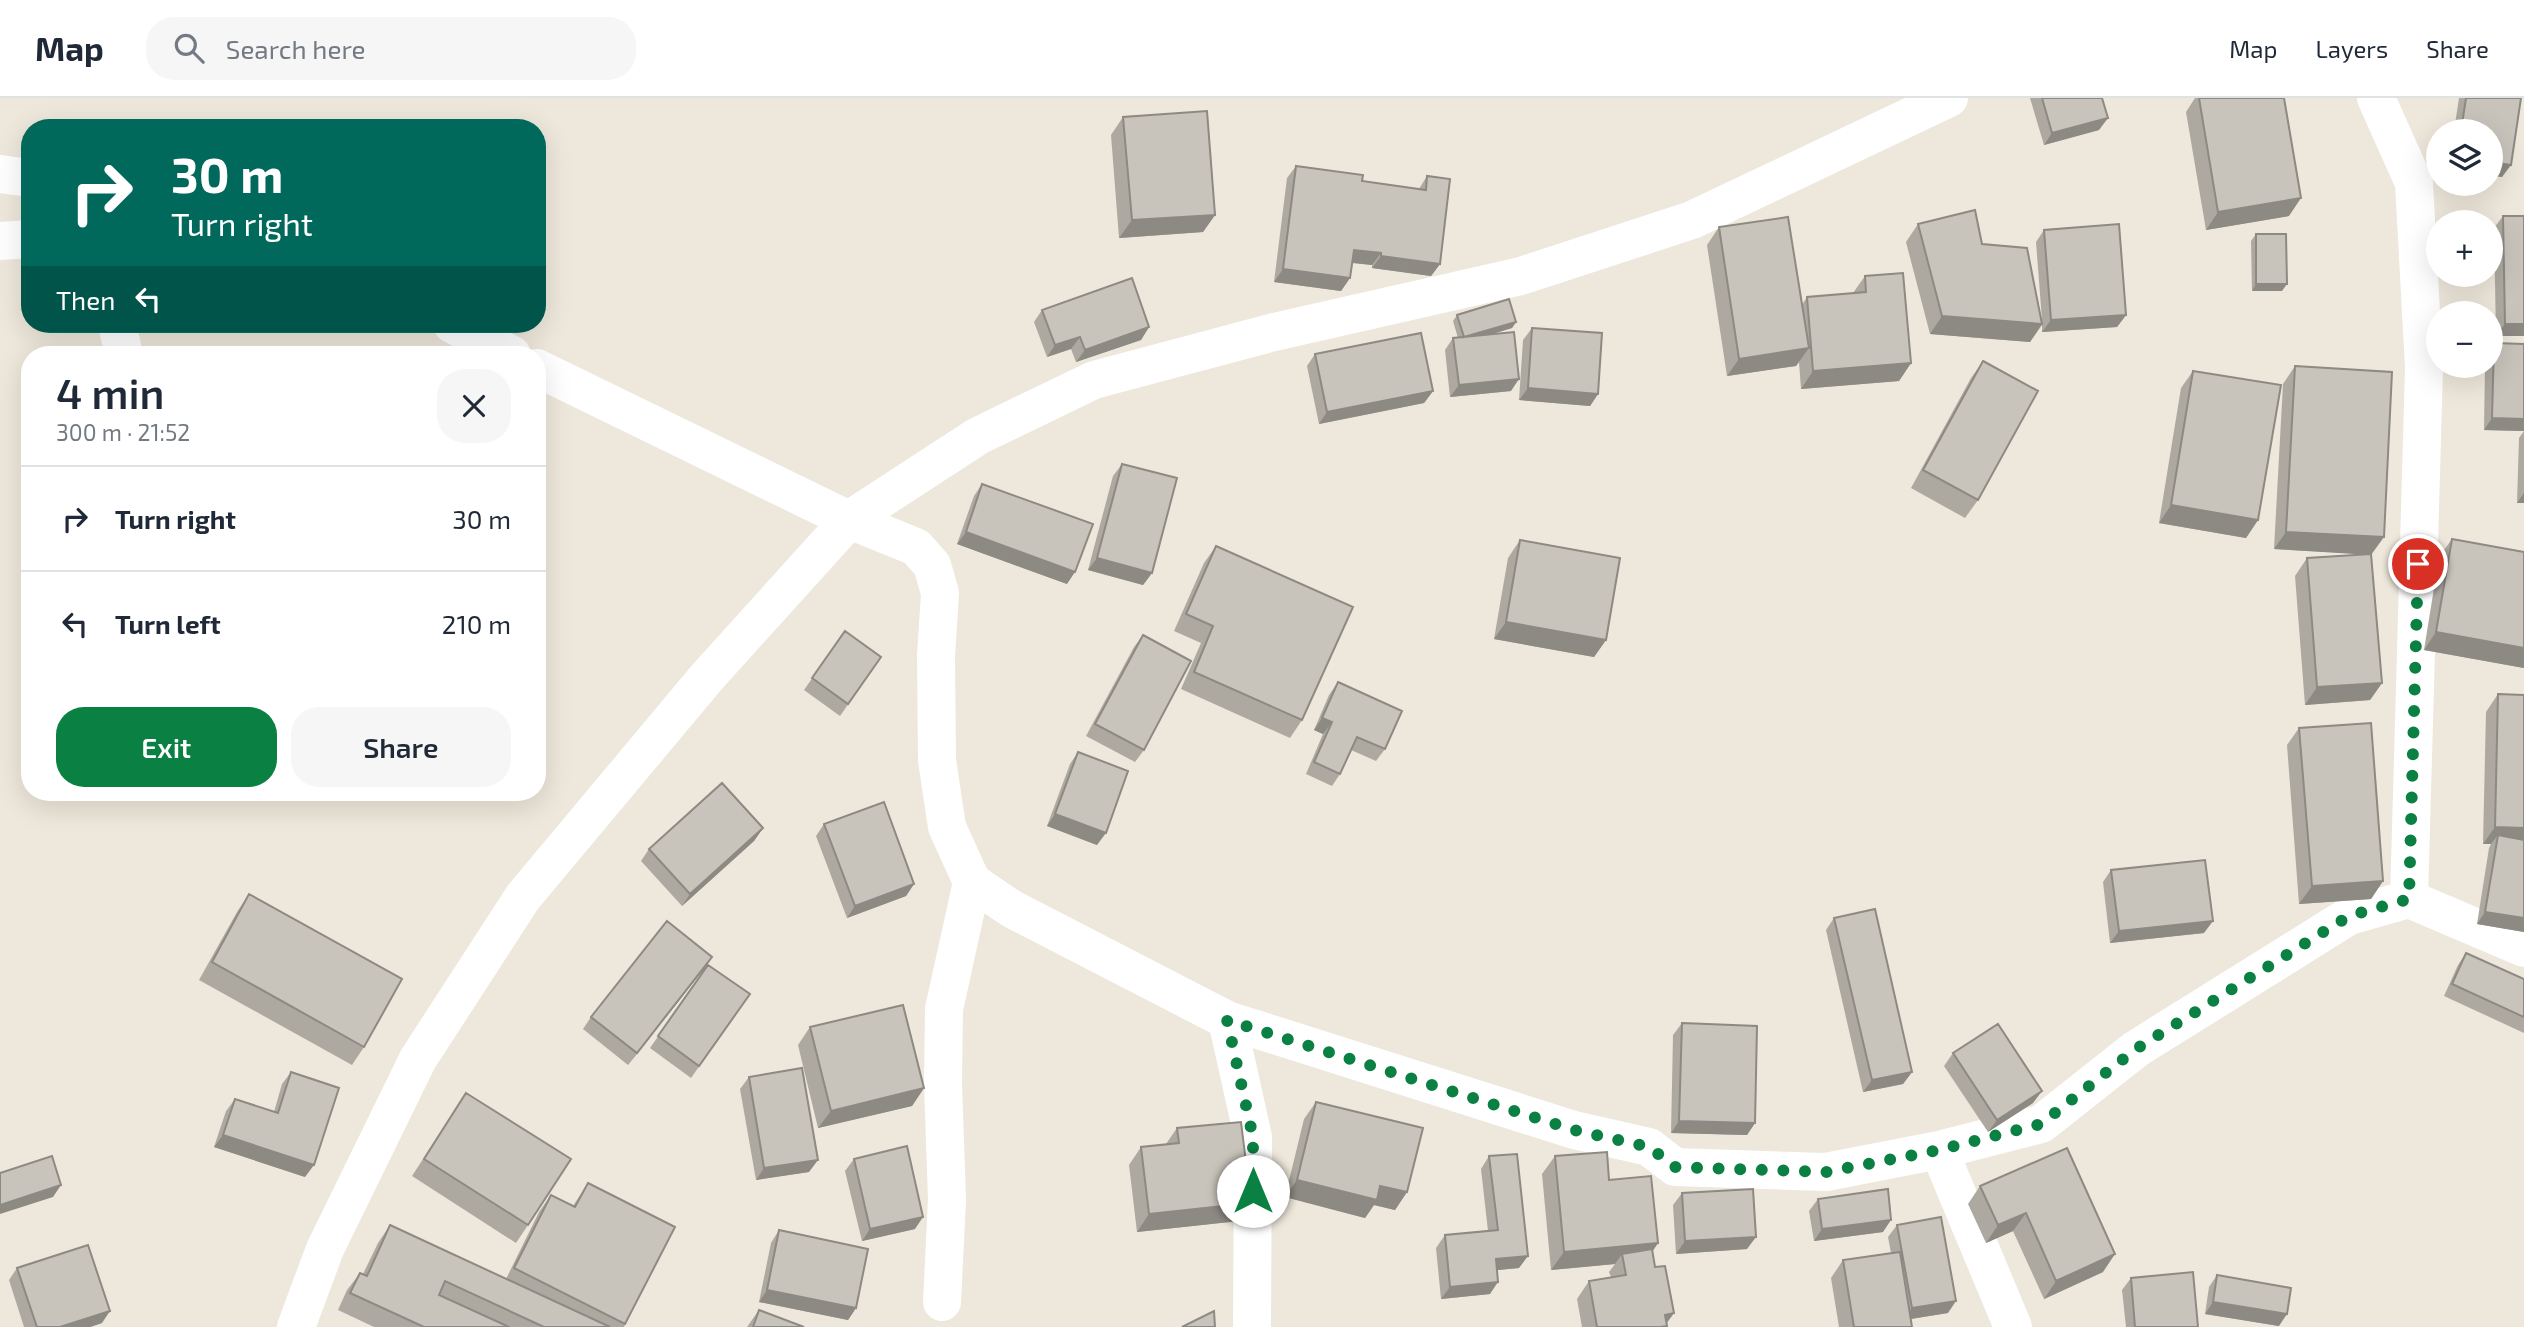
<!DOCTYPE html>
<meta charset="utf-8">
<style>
:root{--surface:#fff;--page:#f6f6f7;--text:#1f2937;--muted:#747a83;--line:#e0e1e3;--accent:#0b8043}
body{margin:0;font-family:"Exo 2",sans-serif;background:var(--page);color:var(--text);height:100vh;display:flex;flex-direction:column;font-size:26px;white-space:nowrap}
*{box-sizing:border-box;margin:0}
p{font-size:23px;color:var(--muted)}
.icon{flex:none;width:38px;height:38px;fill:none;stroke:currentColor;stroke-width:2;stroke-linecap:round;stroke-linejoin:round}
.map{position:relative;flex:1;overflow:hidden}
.drawer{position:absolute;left:21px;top:248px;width:525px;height:455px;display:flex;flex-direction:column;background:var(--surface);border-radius:28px;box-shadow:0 7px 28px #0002}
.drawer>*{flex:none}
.hud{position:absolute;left:21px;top:21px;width:525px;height:214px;border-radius:28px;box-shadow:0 7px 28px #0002;background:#00695c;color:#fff;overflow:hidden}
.buttons{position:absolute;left:2426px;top:21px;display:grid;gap:14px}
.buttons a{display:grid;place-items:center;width:77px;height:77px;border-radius:50%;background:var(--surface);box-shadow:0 7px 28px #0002;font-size:35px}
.pin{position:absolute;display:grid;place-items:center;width:60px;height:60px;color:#fff;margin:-30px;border:4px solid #fff;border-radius:50%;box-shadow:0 2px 7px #0007}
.me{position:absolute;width:77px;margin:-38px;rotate:0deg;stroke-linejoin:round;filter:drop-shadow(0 0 5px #0008)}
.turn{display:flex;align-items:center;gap:24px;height:147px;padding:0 35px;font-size:32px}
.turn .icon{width:91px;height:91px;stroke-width:2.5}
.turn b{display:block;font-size:49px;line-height:60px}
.then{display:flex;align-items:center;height:66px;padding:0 35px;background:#0003;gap:14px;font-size:26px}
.round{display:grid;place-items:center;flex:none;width:74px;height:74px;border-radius:28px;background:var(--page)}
.overview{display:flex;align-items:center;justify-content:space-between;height:119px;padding:0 35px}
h1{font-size:42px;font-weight:600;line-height:52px}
.cta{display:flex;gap:14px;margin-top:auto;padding:14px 35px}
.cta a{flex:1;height:80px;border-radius:28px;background:var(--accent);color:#fff;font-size:28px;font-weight:600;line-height:80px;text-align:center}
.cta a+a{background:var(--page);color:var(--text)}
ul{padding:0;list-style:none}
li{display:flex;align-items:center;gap:21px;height:105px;padding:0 35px;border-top:2px solid var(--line)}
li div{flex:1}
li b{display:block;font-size:26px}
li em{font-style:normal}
header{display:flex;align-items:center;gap:42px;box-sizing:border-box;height:98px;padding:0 35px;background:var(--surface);border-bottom:2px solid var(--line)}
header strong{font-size:33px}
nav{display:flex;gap:38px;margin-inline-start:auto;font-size:24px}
.search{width:490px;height:63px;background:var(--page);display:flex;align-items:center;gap:18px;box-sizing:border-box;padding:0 24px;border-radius:28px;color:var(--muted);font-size:26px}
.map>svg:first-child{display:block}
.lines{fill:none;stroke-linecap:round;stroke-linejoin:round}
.minor{stroke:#fff;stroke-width:38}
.tertiary{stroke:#fff;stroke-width:38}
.wall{fill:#ada9a1}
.shaded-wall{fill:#8d8983}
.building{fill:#c9c4bb;stroke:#8d8983;stroke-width:2}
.route{stroke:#0b8043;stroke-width:12;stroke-dasharray:0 21.6}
</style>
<header>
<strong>Map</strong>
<div class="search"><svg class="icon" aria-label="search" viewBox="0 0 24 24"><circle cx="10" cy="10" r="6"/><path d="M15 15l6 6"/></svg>Search here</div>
<nav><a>Map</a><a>Layers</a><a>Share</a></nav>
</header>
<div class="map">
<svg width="2524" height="1229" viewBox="0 0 2524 1229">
<rect width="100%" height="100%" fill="#eee7db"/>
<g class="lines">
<path class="minor" d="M 2376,0 L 2414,85 L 2424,270 L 2409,801
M 0,76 L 30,80
M 0,143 L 30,141
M 117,226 L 124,257
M 452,226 L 512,257
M 537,270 L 849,422 L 916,449 L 932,467 L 940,495 L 936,558 L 937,662 L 947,729 L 972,784 L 1012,811 L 1227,922 L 1574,1032 L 1649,1049 L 1675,1069 L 1826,1074 L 1939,1052 L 2041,1026 L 2136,951 L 2349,818 L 2409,801 L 2524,850
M 1227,922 L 1253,1039 L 1252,1229
M 1939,1052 L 2013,1229
M 942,1204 L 947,1102 L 943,986 L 944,911 L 972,784"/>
<path class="tertiary" d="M 296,1229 L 325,1151 L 418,961 L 523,799 L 707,579 L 849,422 L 978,338 L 1094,282 L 1270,235 L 1521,178 L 1692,122 L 1949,0"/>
</g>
<path class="wall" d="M 2030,0 L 2102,0 L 2099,32 L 2044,47 Z
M 2195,0 L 2284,0 L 2289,118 L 2206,132 L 2186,14 Z
M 2459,0 L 2521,0 L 2502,79 L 2490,33 L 2454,33 Z
M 1123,19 L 1215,117 L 1203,134 L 1119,140 L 1111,37 Z
M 1296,68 L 1362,83 L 1419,91 L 1427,78 L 1440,166 L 1431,178 L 1372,170 L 1372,167 L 1352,165 L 1350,180 L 1341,193 L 1274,184 L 1287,80 Z
M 2503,118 L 2524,118 L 2524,238 L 2496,238 L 2494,130 Z
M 1918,126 L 1982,146 L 2042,222 L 2036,144 L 2044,132 L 2126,217 L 2117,229 L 2042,234 L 2042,227 L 2030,244 L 1930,236 L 1906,144 Z
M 1719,129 L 1802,207 L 1807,199 L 1853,195 L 1865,178 L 1911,265 L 1899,283 L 1801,291 L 1799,264 L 1796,268 L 1727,278 L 1707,147 Z
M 2256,136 L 2282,193 L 2252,193 L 2251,143 Z
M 1042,212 L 1149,229 L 1141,242 L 1076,264 L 1071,251 L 1047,259 L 1034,224 Z
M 1457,217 L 1516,224 L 1512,230 L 1491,236 L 1511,293 L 1450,299 L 1445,252 L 1453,240 L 1458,240 L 1453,223 Z
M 1532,230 L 1598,296 L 1590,308 L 1519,302 L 1523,242 Z
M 2494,245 L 2524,246 L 2524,333 L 2484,332 L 2485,268 L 2490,268 L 2490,251 Z
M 1315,256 L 1433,293 L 1424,305 L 1319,326 L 1307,268 Z
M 1983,263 L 1978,402 L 1965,420 L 1911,390 L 1971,280 Z
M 2295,268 L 2371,457 L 2382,585 L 2370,602 L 2305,607 L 2295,478 L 2307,460 L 2368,456 L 2274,451 L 2283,286 Z
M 2193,273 L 2258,422 L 2246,440 L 2159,425 L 2181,290 Z
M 2524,333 L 2524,405 L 2517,405 L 2519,340 Z
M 1122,366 L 1152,475 L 1143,487 L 1088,472 L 1113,378 Z
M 982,386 L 1067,486 L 957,446 L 974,398 Z
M 2452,441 L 2524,454 L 2524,570 L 2424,552 L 2439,459 Z
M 1520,442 L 1606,542 L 1594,559 L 1494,541 L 1508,460 Z
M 1216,448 L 1302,622 L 1290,640 L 1181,591 L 1201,545 L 1174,533 L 1204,465 Z
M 845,533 L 881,559 L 840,618 L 804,592 Z
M 1143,537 L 1144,652 L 1135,664 L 1086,638 L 1134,549 Z
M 1338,584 L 1385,651 L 1376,663 L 1351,652 L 1340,676 L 1332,688 L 1306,676 L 1323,636 L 1314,632 L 1329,597 Z
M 2498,596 L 2524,834 L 2477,826 L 2489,750 L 2491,746 L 2483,746 L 2486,614 Z
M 2299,630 L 2383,783 L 2371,801 L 2299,806 L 2287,647 Z
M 1078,654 L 1097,747 L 1047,728 L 1070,666 Z
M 824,726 L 914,786 L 906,798 L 847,820 L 816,738 Z
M 763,730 L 754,743 L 682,808 L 641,763 L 649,751 Z
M 2111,772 L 2204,835 L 2110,845 L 2103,784 Z
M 249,796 L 364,949 L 352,967 L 199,882 L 237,814 Z
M 1834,820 L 1912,974 L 1903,986 L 1863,994 L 1826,832 Z
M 2466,855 L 2524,881 L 2524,935 L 2444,898 L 2458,867 Z
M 708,867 L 750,896 L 691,980 L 650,950 Z
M 704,871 L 628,967 L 583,931 L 591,919 Z
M 1682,925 L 1755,1025 L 1747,1037 L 1671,1035 L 1673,937 Z
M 810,929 L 924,990 L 912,1008 L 818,1030 L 798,947 Z
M 1953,955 L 2033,1005 L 1988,1034 L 1944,968 Z
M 291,974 L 305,1079 L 214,1049 L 226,1013 L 235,1001 L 274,1014 L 282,986 Z
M 749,979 L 809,1074 L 756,1082 L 740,991 Z
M 466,995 L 528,1127 L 516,1145 L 412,1078 Z
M 1316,1004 L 1407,1094 L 1395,1112 L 1374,1107 L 1365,1120 L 1285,1099 L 1304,1021 Z
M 1177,1030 L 1251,1105 L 1239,1123 L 1137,1134 L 1129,1067 L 1141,1049 L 1166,1046 Z
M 2067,1050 L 2103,1174 L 2044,1201 L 2013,1133 L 1986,1145 L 1968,1106 L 1980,1088 Z
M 1489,1058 L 1519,1170 L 1497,1172 L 1490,1196 L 1441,1201 L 1436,1150 L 1445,1137 L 1488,1133 L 1481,1071 Z
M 1555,1058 L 1609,1082 L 1658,1145 L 1652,1154 L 1655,1169 L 1674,1215 L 1667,1225 L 1666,1229 L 1582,1229 L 1577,1201 L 1589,1183 L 1611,1179 L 1609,1174 L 1615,1166 L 1551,1172 L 1542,1076 Z
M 854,1061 L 915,1131 L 862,1143 L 845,1073 Z
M 588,1085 L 625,1226 L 624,1229 L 374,1229 L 338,1212 L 347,1192 L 360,1175 L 363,1176 L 378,1145 L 390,1127 L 506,1181 L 539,1114 L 551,1097 L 573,1108 Z
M 1682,1095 L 1747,1151 L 1676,1156 L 1673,1107 Z
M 1818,1101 L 1883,1134 L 1814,1143 L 1809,1113 Z
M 1897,1127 L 1948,1215 L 1911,1221 L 1912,1229 L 1839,1229 L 1831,1180 L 1843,1162 L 1891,1155 L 1888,1139 Z
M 779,1132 L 856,1210 L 848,1222 L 759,1204 L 771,1145 Z
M 17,1170 L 102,1225 L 90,1229 L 24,1229 L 9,1182 Z
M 2217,1177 L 2279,1228 L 2205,1216 L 2209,1189 Z
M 2131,1180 L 2198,1229 L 2126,1229 L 2122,1192 Z
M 759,1212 L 804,1229 L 747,1229 Z"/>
<path class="shaded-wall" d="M 2108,20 L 2099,32 L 2044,47 L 2052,35 Z
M 2490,64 L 2511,67 L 2502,79 L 2490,78 Z
M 2301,100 L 2289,118 L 2206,132 L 2218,114 Z
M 1215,117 L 1203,134 L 1119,140 L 1132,122 Z
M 1354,152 L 1381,155 L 1372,167 L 1345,164 Z
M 1381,158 L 1440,166 L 1431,178 L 1372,170 Z
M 1283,171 L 1350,180 L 1341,193 L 1274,184 Z
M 2256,186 L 2287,186 L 2282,193 L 2252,193 Z
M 2126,217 L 2117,229 L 2042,234 L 2051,222 Z
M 1942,218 L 2042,226 L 2030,244 L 1930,236 Z
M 1516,224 L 1512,230 L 1460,246 L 1464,239 Z
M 2505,226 L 2524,226 L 2524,238 L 2496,238 Z
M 1149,229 L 1141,242 L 1076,264 L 1085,252 Z
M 1080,239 L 1071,251 L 1047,259 L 1055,247 Z
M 1809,250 L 1796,268 L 1727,278 L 1739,261 Z
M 1911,265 L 1899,283 L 1801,291 L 1813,273 Z
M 1519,281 L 1511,293 L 1450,299 L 1459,287 Z
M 1528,290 L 1598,296 L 1590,308 L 1519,302 Z
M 1433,293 L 1424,305 L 1319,326 L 1327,314 Z
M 2492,320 L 2524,321 L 2524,333 L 2484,332 Z
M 2524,395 L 2524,405 L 2517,405 Z
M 2171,407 L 2258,422 L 2246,440 L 2159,425 Z
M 966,434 L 1075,474 L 1067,486 L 957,446 Z
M 2286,434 L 2384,439 L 2371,457 L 2274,451 Z
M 1097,460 L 1152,475 L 1143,487 L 1088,472 Z
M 1506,524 L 1606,542 L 1594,559 L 1494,541 Z
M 2436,534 L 2524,550 L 2524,570 L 2424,552 Z
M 2382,585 L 2370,602 L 2305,607 L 2317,589 Z
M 1322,620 L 1332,624 L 1323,636 L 1314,632 Z
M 1055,716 L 1106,735 L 1097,747 L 1047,728 Z
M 2495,729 L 2524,730 L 2524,747 L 2498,737 L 2491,746 L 2483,746 Z
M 763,730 L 754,743 L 682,808 L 690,796 Z
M 2383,783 L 2371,801 L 2299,806 L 2312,788 Z
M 914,786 L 906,798 L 847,820 L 855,808 Z
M 2485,814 L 2524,820 L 2524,834 L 2477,826 Z
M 2213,823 L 2204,835 L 2110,845 L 2119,833 Z
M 712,859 L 704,871 L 628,967 L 637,955 Z
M 1912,974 L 1903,986 L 1863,994 L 1872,982 Z
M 924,990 L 912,1008 L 818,1030 L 831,1013 Z
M 2042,993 L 2033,1005 L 1988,1034 L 1997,1022 Z
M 1679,1023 L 1755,1025 L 1747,1037 L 1671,1035 Z
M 223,1037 L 314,1067 L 305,1079 L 214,1049 Z
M 818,1062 L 809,1074 L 756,1082 L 764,1070 Z
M 1297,1082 L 1380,1088 L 1407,1094 L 1395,1112 L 1374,1107 L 1365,1120 L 1285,1099 Z
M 61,1087 L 53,1099 L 0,1116 L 0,1107 Z
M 1251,1105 L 1239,1123 L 1137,1134 L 1149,1116 Z
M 2026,1115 L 2013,1133 L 1986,1145 L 1998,1127 Z
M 923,1119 L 915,1131 L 862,1143 L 870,1131 Z
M 1891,1122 L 1883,1134 L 1814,1143 L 1822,1131 Z
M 1756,1139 L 1747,1151 L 1676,1156 L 1685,1143 Z
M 1658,1145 L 1646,1163 L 1622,1156 L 1615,1166 L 1551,1172 L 1564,1154 Z
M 2115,1156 L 2103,1174 L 2044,1201 L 2056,1183 Z
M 1528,1158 L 1519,1170 L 1488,1173 L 1496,1161 Z
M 1498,1184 L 1490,1196 L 1441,1201 L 1450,1189 Z
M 767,1192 L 856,1210 L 848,1222 L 759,1204 Z
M 1956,1203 L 1948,1215 L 1904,1222 L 1912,1210 Z
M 2213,1204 L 2287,1216 L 2279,1228 L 2205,1216 Z
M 110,1213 L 102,1225 L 90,1229 L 60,1229 Z
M 1674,1215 L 1664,1228 L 1667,1228 L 1666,1229 L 1656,1229 L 1665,1217 Z"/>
<path class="building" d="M 2042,0 L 2102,0 L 2108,20 L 2052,35 Z
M 2199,0 L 2284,0 L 2301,100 L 2218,114 Z
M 2466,0 L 2521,0 L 2511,67 L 2490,64 L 2490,33 L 2461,33 Z
M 1207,13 L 1215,117 L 1132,122 L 1123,19 Z
M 1296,68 L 1363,77 L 1362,83 L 1426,92 L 1427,78 L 1450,81 L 1440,166 L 1381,158 L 1381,155 L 1354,152 L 1350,180 L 1283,171 Z
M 1975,112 L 1982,146 L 2027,150 L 2042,226 L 1942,218 L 1918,126 Z
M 2503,118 L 2524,118 L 2524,226 L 2505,226 Z
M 1788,119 L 1809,250 L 1739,261 L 1719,129 Z
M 2119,126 L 2126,217 L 2051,222 L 2044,132 Z
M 2256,136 L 2286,136 L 2287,186 L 2256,186 Z
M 1903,175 L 1911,265 L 1813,273 L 1807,199 L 1866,194 L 1865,178 Z
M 1132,180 L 1149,229 L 1085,252 L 1080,239 L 1055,247 L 1042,212 Z
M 1509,201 L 1516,224 L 1464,239 L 1457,217 Z
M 1532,230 L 1602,235 L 1598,296 L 1528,290 Z
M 1514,234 L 1519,281 L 1459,287 L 1453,240 Z
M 1421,235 L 1433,293 L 1327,314 L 1315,256 Z
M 2494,245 L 2524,246 L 2524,321 L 2492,320 Z
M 1983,263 L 2038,293 L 1978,402 L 1923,372 Z
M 2295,268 L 2392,274 L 2384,439 L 2286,434 Z
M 2193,273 L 2281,287 L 2258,422 L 2171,407 Z
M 1122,366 L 1177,380 L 1152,475 L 1097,460 Z
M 982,386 L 1093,426 L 1075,474 L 966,434 Z
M 2452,441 L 2524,454 L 2524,550 L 2436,534 Z
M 1520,442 L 1620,460 L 1606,542 L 1506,524 Z
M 1216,448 L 1353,509 L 1302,622 L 1194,574 L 1213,528 L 1186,516 Z
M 2371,456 L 2382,585 L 2317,589 L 2307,460 Z
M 845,533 L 881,559 L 848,606 L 812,580 Z
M 1143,537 L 1191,563 L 1144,652 L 1095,626 Z
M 1338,584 L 1402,613 L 1385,651 L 1357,639 L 1340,676 L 1314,664 L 1332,624 L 1322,620 Z
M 2498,596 L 2524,597 L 2524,730 L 2495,729 Z
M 2371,625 L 2383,783 L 2312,788 L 2299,630 Z
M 1078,654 L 1128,673 L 1106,735 L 1055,716 Z
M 722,685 L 763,730 L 690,796 L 649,751 Z
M 884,704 L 914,786 L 855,808 L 824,726 Z
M 2498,737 L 2524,742 L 2524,820 L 2485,814 Z
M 2205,762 L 2213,823 L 2119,833 L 2111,772 Z
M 249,796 L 402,881 L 364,949 L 212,864 Z
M 1875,811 L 1912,974 L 1872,982 L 1834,820 Z
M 667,823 L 712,859 L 637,955 L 591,919 Z
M 2466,855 L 2524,881 L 2524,919 L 2452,886 Z
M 708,867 L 750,896 L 699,968 L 658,938 Z
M 903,907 L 924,990 L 831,1013 L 810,929 Z
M 1682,925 L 1757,928 L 1755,1025 L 1679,1023 Z
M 1998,926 L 2042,993 L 1997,1022 L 1953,955 Z
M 802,970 L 818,1062 L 764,1070 L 749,979 Z
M 291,974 L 339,990 L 314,1067 L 223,1037 L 235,1001 L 278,1015 Z
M 466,995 L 571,1061 L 528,1127 L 424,1061 Z
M 1316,1004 L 1423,1030 L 1407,1094 L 1380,1088 L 1377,1102 L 1297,1082 Z
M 1241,1024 L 1251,1105 L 1149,1116 L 1141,1049 L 1179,1045 L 1177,1030 Z
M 907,1048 L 923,1119 L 870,1131 L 854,1061 Z
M 2067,1050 L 2115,1156 L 2056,1183 L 2026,1115 L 1998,1127 L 1980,1088 Z
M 1607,1054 L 1609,1082 L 1651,1078 L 1658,1145 L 1564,1154 L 1555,1058 Z
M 1517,1056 L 1528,1158 L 1496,1161 L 1498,1184 L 1450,1189 L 1445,1137 L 1498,1132 L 1489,1058 Z
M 52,1058 L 61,1087 L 0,1107 L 0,1075 Z
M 588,1085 L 675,1129 L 625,1226 L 514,1170 L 551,1097 L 575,1109 Z
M 1753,1091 L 1756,1139 L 1685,1143 L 1682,1095 Z
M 1888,1091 L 1891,1122 L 1822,1131 L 1818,1101 Z
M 1941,1119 L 1956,1203 L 1912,1210 L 1897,1127 Z
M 390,1127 L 610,1229 L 544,1229 L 445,1183 L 439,1197 L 509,1229 L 424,1229 L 350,1195 L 360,1175 L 367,1178 Z
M 779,1132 L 868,1151 L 856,1210 L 767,1192 Z
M 88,1147 L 110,1213 L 60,1229 L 37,1229 L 17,1170 Z
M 1652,1151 L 1655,1169 L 1665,1168 L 1674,1215 L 1665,1217 L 1667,1228 L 1660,1229 L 1597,1229 L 1589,1183 L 1626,1177 L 1622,1156 Z
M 1900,1154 L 1912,1229 L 1854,1229 L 1843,1162 Z
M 2193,1174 L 2198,1229 L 2135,1229 L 2131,1180 Z
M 2217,1177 L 2291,1190 L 2287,1216 L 2213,1204 Z
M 759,1212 L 804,1229 L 753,1229 Z
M 1214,1213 L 1215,1229 L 1182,1229 Z"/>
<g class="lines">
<path class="route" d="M 1253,1093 L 1253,1039 L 1227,922 L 1574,1032 L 1649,1049 L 1675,1069 L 1826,1074 L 1939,1052 L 2041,1026 L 2136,951 L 2349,818 L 2409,801 L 2418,466"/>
</g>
</svg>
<div class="buttons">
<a><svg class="icon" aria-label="layers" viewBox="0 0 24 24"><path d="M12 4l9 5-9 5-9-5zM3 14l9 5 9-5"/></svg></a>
<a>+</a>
<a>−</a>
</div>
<div class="pin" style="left:2418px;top:466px;background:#d93025"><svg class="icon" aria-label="arrive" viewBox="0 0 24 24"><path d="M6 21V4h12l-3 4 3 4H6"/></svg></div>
<svg class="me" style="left:1253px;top:1093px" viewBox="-20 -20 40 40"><circle r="19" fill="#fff"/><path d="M0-13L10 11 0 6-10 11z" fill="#0b8043"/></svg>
<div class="hud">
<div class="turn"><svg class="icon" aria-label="right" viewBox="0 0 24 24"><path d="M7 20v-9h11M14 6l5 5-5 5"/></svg><div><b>30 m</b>Turn right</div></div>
<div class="then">Then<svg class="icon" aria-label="left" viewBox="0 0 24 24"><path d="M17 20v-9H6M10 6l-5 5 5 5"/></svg></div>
</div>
<section class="drawer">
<div class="overview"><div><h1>4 min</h1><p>300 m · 21:52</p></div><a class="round"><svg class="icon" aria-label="close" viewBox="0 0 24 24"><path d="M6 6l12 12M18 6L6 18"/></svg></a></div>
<ul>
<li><svg class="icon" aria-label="right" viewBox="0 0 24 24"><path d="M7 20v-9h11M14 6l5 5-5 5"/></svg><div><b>Turn right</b></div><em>30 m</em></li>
<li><svg class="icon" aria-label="left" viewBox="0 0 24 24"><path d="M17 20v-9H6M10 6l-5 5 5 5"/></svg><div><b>Turn left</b></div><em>210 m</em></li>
</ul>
<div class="cta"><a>Exit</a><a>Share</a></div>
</section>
</div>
